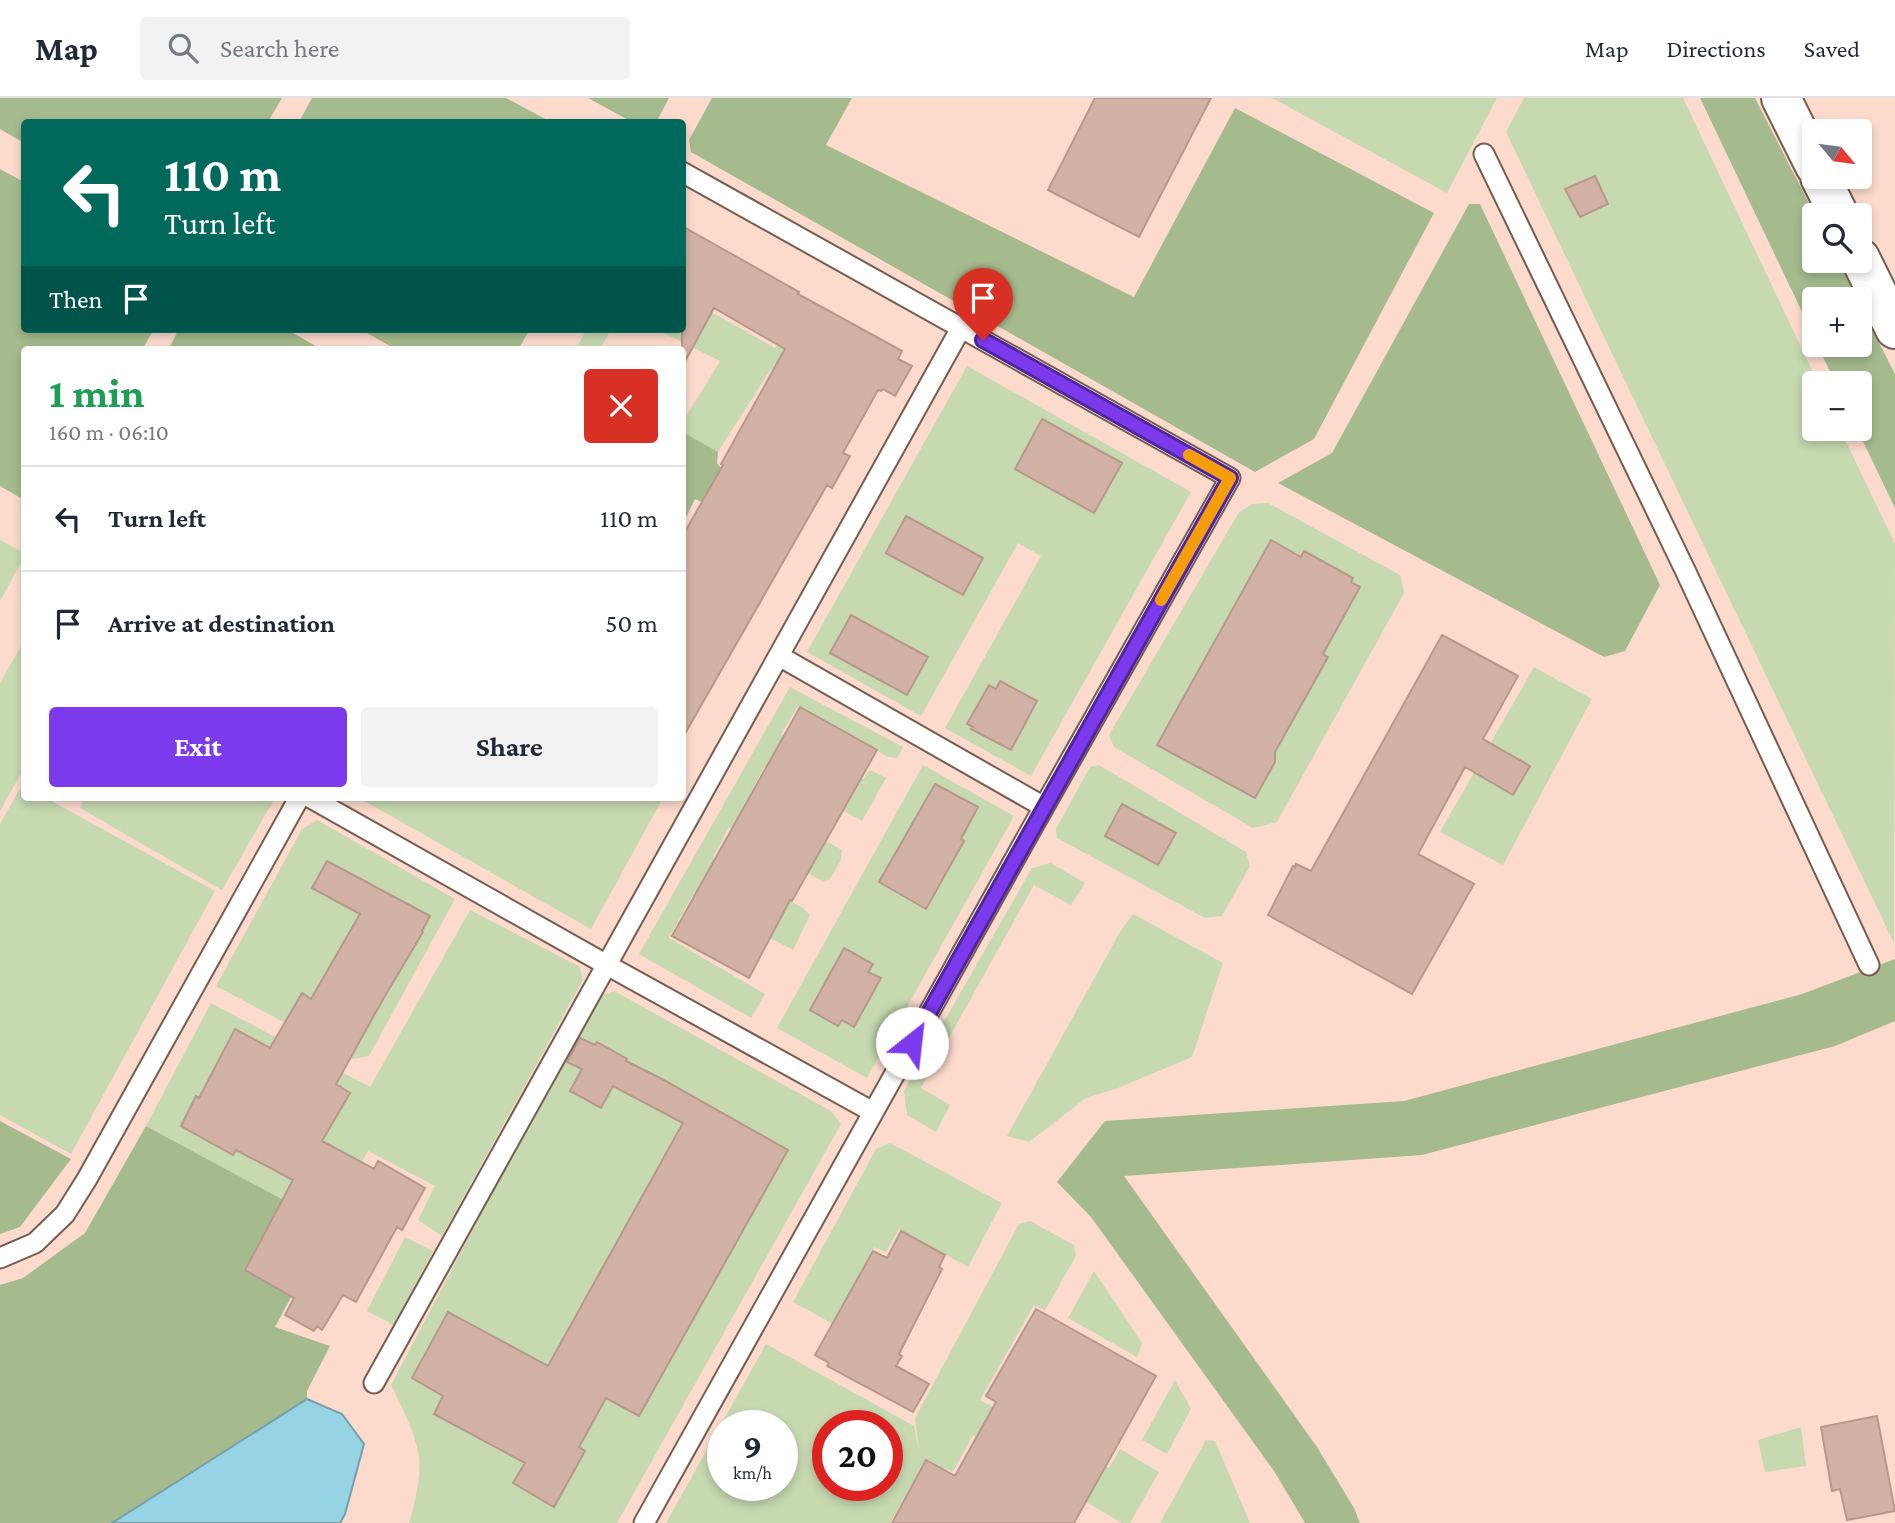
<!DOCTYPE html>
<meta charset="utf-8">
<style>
:root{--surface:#fff;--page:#f2f2f3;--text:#1f2937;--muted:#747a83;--line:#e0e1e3;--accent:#7c3aed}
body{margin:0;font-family:"Crimson Pro",serif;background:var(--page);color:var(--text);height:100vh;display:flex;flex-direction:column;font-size:26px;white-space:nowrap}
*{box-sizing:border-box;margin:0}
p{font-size:23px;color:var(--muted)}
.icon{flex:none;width:38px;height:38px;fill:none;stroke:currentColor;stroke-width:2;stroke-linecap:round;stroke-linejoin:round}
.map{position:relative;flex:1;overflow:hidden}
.details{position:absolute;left:21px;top:248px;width:665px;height:455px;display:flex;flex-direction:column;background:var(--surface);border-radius:7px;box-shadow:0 4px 10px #0003}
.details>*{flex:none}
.guide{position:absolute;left:21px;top:21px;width:665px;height:214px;border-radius:7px;box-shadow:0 4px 10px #0003;background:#00695c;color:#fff;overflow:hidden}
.needle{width:46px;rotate:119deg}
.controls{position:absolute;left:1802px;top:21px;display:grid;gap:14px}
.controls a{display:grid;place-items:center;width:70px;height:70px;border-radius:7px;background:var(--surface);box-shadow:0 4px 10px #0003;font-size:35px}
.speed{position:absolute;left:707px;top:1312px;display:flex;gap:14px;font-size:35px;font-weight:700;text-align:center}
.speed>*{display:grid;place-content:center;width:91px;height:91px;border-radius:50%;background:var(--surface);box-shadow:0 4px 10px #0003;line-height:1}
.speed small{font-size:18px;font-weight:400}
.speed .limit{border:10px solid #d22;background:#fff;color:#111}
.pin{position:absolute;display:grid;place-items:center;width:60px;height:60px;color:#fff;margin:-72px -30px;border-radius:50% 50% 50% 0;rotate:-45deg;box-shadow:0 0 7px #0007}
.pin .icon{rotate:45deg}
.me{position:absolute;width:77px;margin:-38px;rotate:29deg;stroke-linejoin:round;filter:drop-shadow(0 0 5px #0008)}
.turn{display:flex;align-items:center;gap:24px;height:147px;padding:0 28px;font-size:32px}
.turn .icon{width:91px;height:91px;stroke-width:2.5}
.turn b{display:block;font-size:49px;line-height:60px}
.then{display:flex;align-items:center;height:66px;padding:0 28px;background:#0003;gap:14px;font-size:26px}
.round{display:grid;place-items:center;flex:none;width:74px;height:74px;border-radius:7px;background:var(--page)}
.overview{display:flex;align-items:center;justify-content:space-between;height:119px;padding:0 28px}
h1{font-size:42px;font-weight:700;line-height:52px;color:#1e9e55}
.action{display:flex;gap:14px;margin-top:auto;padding:14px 28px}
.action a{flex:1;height:80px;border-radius:7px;background:var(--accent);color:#fff;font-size:28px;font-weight:700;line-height:80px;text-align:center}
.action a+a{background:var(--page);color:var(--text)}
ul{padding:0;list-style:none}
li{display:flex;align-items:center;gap:21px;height:105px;padding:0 28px;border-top:2px solid var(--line)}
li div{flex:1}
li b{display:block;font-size:26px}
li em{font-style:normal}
header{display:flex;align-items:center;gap:42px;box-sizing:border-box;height:98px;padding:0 35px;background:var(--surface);border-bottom:2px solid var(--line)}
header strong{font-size:33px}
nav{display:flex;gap:38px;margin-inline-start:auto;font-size:24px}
.search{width:490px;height:63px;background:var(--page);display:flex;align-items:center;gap:18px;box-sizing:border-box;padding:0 24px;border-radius:7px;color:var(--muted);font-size:26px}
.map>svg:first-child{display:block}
.green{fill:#c6d9b1;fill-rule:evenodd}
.forest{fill:#a5bb8d}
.water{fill:#95d3e5;stroke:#789faa;stroke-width:2}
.building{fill:#d2b2a4;stroke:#b7988b;stroke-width:2}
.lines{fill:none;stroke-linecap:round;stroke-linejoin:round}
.service-casing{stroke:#775b4f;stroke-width:23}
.minor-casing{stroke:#775b4f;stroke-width:42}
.service{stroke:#fff;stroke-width:19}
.minor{stroke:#fff;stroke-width:38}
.route-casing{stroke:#51269a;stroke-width:18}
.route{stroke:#7c3aed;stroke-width:12}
.slow{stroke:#f59e0b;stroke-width:12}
</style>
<header>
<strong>Map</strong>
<div class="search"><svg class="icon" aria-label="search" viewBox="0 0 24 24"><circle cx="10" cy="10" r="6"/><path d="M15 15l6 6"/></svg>Search here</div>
<nav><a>Map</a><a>Directions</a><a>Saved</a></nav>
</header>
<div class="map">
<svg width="1895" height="1425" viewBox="0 0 1895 1425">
<rect width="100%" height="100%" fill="#fcdbcd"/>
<path class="green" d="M 1272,0 L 1497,0 L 1447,95 Z
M 1524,0 L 1683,0 L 1818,285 L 1815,285 L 1815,331 L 1840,331 L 1895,446 L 1894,845 L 1506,34 Z
M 683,198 L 775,250 L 781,244 L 795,250 L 780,278 L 771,271 L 718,354 L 683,334 L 682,325 L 720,263 L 656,231 L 682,231 Z
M 587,231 L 611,231 L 600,252 L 575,252 Z
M 967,268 L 1191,394 L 1031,678 L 945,630 L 1041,458 L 1018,445 L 921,618 L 807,554 Z
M 1268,405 L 1400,477 L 1404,495 L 1277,724 L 1253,730 L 1114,649 L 1109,637 L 1239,414 L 1252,406 Z
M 0,442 L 24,455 L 24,459 L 0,503 Z
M 24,543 L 24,670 L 0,713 L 0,585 Z
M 1534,569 L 1592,601 L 1503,767 L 1440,734 Z
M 790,589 L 903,649 L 897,660 L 888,659 L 798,608 L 781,636 L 863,681 L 870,672 L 886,680 L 862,723 L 764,669 L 748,700 L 842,752 L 841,762 L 829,782 L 824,783 L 817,780 L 729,729 L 713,760 L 803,810 L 810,817 L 793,852 L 692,798 L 669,840 L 765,896 L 751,920 L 639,856 Z
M 923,667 L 1014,718 L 867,980 L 777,930 Z
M 1099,667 L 1246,754 L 1250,768 L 1222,818 L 1205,820 L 1057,740 L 1056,731 L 1090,669 Z
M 22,687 L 24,688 L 24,700 L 46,700 L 215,793 L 71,1056 L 0,1017 L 0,726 Z
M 85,700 L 275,700 L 222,792 L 80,710 Z
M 359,700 L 663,700 L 591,831 Z
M 317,722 L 455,801 L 369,958 L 353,961 L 216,888 L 302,731 Z
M 1051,765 L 1085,785 L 1071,807 L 1034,787 L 921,990 L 950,1007 L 936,1034 L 907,1017 L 904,993 L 1032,770 Z
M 470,812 L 580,869 L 583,882 L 442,1138 L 418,1122 L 435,1088 L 368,1053 L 353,1081 L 284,1102 L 146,1028 L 211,905 L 370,989 Z
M 1133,816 L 1223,865 L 1192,959 L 1118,990 L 1086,1000 L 1029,1044 L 1007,1038 L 1120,834 Z
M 614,893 L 831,1013 L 841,1026 L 617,1425 L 409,1425 C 415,1406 421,1379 419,1359 C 416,1337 401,1307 391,1287 L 547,991 L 602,897 Z
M 890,1045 L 1002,1105 L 968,1169 L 899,1131 L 886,1154 L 874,1149 L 833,1226 L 793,1204 L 876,1051 Z
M 1030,1123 L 1074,1147 L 1076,1158 L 1045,1212 L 1034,1207 L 980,1302 L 1109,1370 L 1120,1351 L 1159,1374 L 1130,1425 L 1122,1425 L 973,1337 L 953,1374 L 944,1370 L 939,1378 L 921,1370 L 890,1425 L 666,1425 L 766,1246 L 914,1328 L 919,1352 L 915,1320 L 1019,1126 ZM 723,1328 L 782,1328 L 782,1388 L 723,1388 ZM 828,1328 L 887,1328 L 887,1388 L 828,1388 Z
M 405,1139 L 433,1153 L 394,1227 L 367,1213 Z
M 1094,1173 L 1142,1245 L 1137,1259 L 1068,1220 Z
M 1175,1282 L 1191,1311 L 1167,1356 L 1142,1342 Z
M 1801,1329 L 1806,1368 L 1765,1374 L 1758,1342 Z
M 1206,1342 L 1215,1343 L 1250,1425 L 1160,1425 Z"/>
<path class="forest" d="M 0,0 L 282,0 L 268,24 L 24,24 L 24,45 L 0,31 Z
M 312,0 L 506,0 L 551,24 L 299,24 Z
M 588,0 L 669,0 L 658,21 L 645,24 L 632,24 Z
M 712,0 L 852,0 L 826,47 L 1134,199 L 1235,10 L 1434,115 L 1314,341 L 1255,374 L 691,54 L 689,42 Z
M 1700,0 L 1755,0 L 1815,117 L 1815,163 L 1838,163 L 1857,201 L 1815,201 L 1815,241 Z
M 0,71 L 24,84 L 24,231 L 154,231 L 142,252 L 24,252 L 24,402 L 0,388 Z
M 1469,106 L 1480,106 L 1660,487 L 1625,553 L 1604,559 L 1278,385 L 1332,355 Z
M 1860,207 L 1895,276 L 1895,410 L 1857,331 L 1860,331 L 1860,285 L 1836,285 L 1817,247 L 1860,247 Z
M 179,231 L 286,231 L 323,252 L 168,252 Z
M 360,231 L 530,231 L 518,252 L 397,252 Z
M 683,334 L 718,354 L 717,365 L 732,384 L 730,417 L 695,401 L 683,426 Z
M 1895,861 L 1895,923 L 1835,948 L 1422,1057 L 1124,1078 L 1317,1349 L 1354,1410 L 1360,1425 L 1305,1425 L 1274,1373 L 1091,1119 L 1057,1084 L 1105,1023 L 1404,1003 L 1802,896 Z
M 0,1023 L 71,1061 L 20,1129 L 0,1136 Z
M 146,1028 L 330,1127 L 275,1229 L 330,1248 L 307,1293 L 307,1301 L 112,1425 L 0,1425 L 0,1187 L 23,1180 L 85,1135 Z"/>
<path class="water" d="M 307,1301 L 342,1316 L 364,1346 L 345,1416 L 340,1425 L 112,1425 Z"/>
<path class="building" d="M 1095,0 L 1211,0 L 1139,139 L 1048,92 Z
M 1595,78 L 1608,106 L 1580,119 L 1565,91 Z
M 682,128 L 799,194 L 798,196 L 902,253 L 898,261 L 912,268 L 895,298 L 883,291 L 881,293 L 878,292 L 843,355 L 850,358 L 832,390 L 827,387 L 682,641 L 682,439 L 723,367 L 721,366 L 785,251 L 714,210 L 682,269 Z
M 1042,321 L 1122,365 L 1094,415 L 1015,371 Z
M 906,418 L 983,460 L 963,497 L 886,455 Z
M 1271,442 L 1301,459 L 1304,453 L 1353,480 L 1351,484 L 1360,489 L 1323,556 L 1328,559 L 1275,654 L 1275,664 L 1255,700 L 1157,647 Z
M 851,517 L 928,559 L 907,597 L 830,555 Z
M 1442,537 L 1518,578 L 1483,641 L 1530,668 L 1513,697 L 1465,669 L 1418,756 L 1474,786 L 1412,896 L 1268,817 L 1293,768 L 1295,769 L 1296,766 L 1311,773 Z
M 1000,583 L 1037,603 L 1011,652 L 971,631 L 973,629 L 967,626 L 989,587 L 996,591 Z
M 800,609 L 877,652 L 792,803 L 790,802 L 749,880 L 672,838 Z
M 935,686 L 978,709 L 961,741 L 964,743 L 926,811 L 879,784 Z
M 1122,706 L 1176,735 L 1158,767 L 1105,738 Z
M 327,763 L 430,818 L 422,833 L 423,834 L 382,903 L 336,986 L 350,995 L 322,1043 L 374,1071 L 378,1063 L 425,1090 L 402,1132 L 397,1129 L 356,1204 L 343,1197 L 322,1232 L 317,1228 L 314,1233 L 285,1217 L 294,1200 L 245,1172 L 293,1082 L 236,1052 L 233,1057 L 181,1028 L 196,998 L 199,1000 L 235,931 L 270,950 L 302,895 L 311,901 L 360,816 L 312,790 Z
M 844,850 L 873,866 L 868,874 L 881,880 L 854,929 L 842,922 L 838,928 L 810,912 Z
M 580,940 L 595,947 L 597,944 L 627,961 L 626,963 L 660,980 L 788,1052 L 639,1318 L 606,1300 L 579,1349 L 585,1353 L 554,1409 L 513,1385 L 525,1365 L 434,1316 L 443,1298 L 412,1280 L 448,1214 L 548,1268 L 683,1025 L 613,988 L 601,1010 L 570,993 L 582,971 L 567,964 Z
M 901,1133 L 945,1157 L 939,1169 L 942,1171 L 899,1256 L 902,1258 L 896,1268 L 929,1286 L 913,1314 L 827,1268 L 829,1265 L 815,1257 L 873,1153 L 887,1160 Z
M 1036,1211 L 1156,1278 L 1074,1425 L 892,1425 L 926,1362 L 955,1378 L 996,1304 L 986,1298 Z
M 1877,1318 L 1895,1413 L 1847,1422 L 1840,1391 L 1832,1393 L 1821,1329 Z"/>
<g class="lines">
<g class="service-casing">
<path id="service" d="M 1484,56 L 1685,472 L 1869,867
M 779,558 L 1044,709
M 311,700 L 607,867 L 873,1014
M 0,1160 L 35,1145 L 65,1116 L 87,1081 L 299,700
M 374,1285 L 961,230
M 644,1425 L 1027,739 L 1230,380 L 682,74"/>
</g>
<g class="minor-casing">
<path id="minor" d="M 1781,0 L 1815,68
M 1820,79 L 1839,117
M 1860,160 L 1895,231"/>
</g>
<use href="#service" class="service"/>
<use href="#minor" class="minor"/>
</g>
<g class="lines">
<g class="route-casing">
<path id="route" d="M 912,945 L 1230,380 L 983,242"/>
</g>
<use href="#route" class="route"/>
<path class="slow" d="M 1161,502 L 1230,380 L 1189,357"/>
</g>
</svg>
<div class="controls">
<a><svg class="needle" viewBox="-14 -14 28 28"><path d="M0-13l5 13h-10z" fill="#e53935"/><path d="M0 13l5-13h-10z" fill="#747a83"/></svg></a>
<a><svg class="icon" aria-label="search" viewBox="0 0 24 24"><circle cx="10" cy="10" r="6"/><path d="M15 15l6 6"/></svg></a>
<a>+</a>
<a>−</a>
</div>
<div class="speed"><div>9<small>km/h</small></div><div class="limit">20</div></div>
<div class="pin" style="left:983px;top:242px;background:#d93025"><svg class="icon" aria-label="arrive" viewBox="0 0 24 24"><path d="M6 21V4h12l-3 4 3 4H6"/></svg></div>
<svg class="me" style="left:912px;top:945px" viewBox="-20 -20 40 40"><circle r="19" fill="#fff"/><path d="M0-13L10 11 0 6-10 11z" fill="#7c3aed"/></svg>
<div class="guide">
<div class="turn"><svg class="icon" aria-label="left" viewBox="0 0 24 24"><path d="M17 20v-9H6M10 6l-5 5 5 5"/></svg><div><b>110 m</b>Turn left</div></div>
<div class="then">Then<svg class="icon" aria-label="arrive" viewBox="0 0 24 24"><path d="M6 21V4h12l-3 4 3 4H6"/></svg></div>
</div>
<section class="details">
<div class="overview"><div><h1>1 min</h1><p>160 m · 06:10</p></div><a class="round" style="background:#d93025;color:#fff"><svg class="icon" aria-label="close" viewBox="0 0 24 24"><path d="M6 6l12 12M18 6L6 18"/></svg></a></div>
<ul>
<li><svg class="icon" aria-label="left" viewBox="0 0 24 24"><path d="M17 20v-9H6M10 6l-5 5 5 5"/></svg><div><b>Turn left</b></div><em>110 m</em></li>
<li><svg class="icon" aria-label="arrive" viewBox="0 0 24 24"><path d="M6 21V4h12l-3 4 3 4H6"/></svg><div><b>Arrive at destination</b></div><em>50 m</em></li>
</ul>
<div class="action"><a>Exit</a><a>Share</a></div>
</section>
</div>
